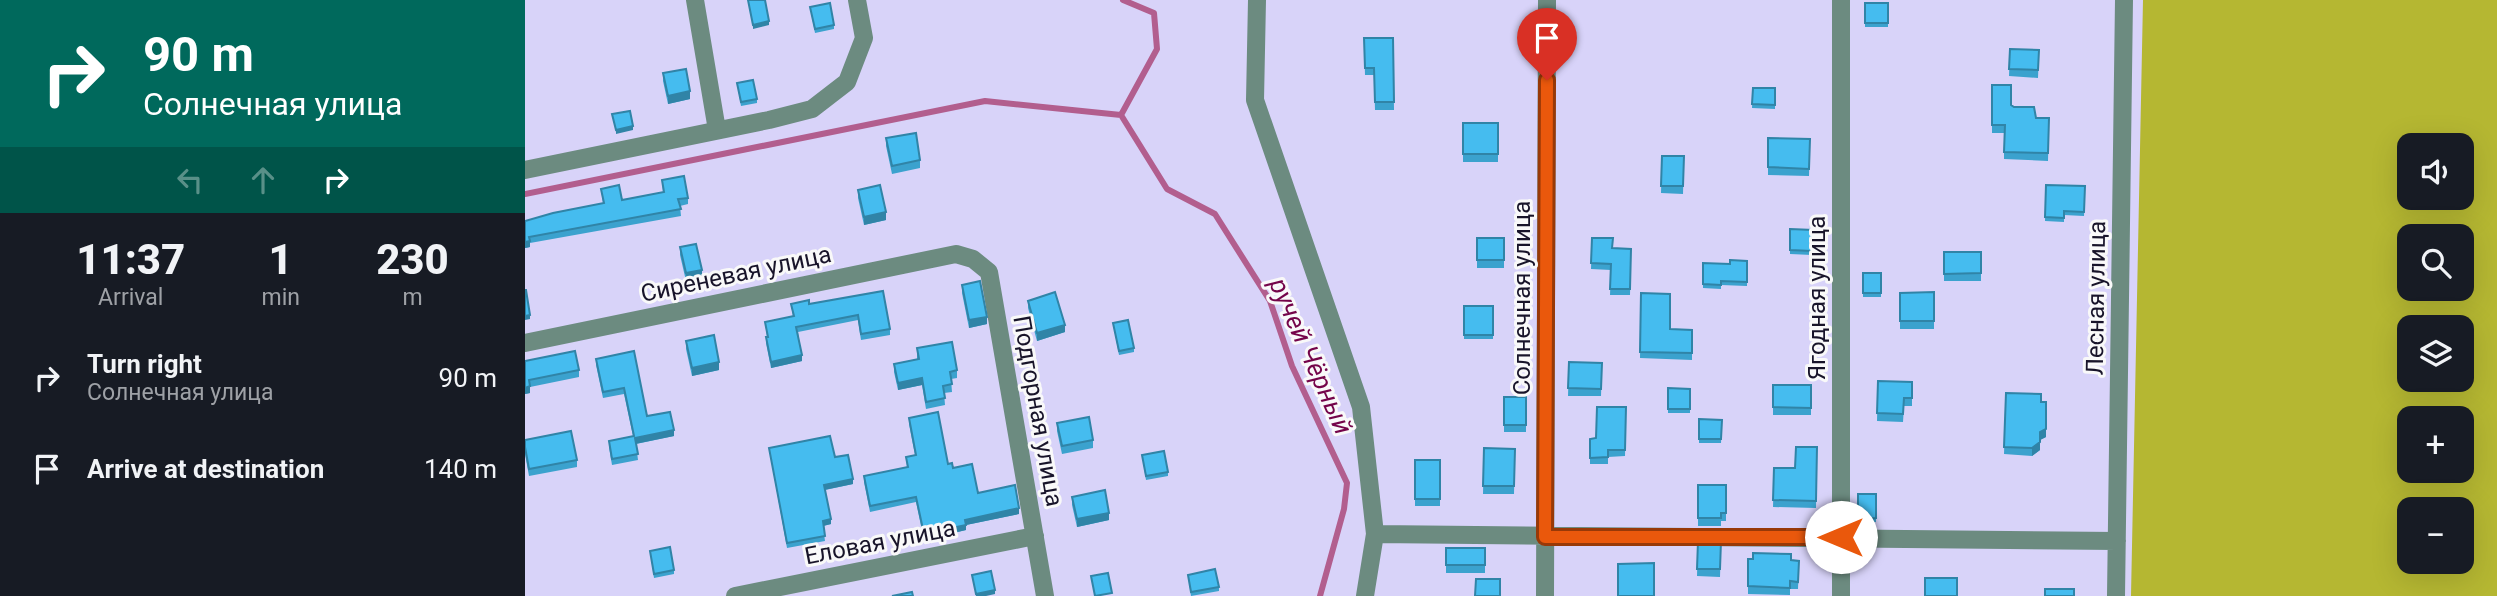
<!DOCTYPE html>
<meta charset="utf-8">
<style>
:root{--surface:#171b24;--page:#242831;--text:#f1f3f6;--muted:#9ea1a6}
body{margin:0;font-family:Roboto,sans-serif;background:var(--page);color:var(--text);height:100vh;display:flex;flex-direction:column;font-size:26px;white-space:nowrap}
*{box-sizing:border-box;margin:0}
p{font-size:23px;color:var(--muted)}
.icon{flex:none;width:38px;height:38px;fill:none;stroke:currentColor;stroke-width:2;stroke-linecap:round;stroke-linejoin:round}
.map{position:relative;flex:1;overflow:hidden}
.sheet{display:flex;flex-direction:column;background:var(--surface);width:525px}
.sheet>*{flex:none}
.banner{background:#00695c;color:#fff;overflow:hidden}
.buttons{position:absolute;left:1872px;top:133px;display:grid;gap:14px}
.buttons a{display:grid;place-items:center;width:77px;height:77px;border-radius:14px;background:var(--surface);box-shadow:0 7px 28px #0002;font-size:35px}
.pin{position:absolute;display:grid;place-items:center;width:60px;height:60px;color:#fff;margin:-72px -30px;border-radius:50% 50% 50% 0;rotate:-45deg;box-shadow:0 0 7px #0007}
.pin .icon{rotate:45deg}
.me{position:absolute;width:77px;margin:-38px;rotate:270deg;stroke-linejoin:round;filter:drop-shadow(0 0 5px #0008)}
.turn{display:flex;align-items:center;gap:24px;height:147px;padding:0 28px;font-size:32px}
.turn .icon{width:91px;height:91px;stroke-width:2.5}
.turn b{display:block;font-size:49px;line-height:60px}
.lanes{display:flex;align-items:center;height:66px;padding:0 28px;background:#0003;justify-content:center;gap:35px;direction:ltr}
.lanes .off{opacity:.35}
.eta{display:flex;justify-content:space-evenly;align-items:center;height:119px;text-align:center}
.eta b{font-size:42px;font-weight:800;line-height:49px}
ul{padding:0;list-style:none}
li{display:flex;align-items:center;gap:21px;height:91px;padding:0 28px}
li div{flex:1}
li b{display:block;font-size:26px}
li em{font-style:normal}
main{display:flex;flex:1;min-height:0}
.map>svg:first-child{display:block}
.green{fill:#b5b732;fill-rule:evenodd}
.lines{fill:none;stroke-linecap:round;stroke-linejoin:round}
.stream{stroke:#b25e8e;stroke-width:6}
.minor{stroke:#6c8b80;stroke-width:18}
.wall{fill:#3ba2ce}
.shaded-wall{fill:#3084a7}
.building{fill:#45bcef;stroke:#3084a7;stroke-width:2}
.route-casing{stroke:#983908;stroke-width:18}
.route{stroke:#ea580c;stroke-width:12}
.labels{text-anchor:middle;stroke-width:6;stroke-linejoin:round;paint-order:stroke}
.street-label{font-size:24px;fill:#18142a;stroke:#f9f9f9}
.water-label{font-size:26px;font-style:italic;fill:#74044a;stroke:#f9f9f9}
</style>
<main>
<section class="sheet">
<div class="banner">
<div class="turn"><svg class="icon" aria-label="right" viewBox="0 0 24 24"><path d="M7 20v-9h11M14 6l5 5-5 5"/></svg><div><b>90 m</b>Солнечная улица</div></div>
<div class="lanes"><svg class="icon off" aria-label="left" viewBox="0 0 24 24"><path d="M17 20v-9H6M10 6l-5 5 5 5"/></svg><svg class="icon off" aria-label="ahead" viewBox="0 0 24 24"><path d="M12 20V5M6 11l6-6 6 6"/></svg><svg class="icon" aria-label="right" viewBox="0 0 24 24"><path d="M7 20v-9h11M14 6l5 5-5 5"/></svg></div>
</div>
<div class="eta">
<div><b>11:37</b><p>Arrival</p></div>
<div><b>1</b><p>min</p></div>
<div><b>230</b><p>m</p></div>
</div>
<ul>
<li><svg class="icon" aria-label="right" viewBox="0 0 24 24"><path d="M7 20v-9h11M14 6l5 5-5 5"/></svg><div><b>Turn right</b><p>Солнечная улица</p></div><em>90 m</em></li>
<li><svg class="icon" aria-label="arrive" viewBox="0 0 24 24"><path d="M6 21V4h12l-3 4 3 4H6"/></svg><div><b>Arrive at destination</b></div><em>140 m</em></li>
</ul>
</section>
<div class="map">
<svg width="1972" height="596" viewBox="0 0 1972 596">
<rect width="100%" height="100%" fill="#d8d3f9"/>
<path class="green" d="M 1618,0 L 1972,0 L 1972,596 L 1606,596 ZM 1885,145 L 1937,145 L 1937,198 L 1885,198 ZM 1885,236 L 1937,236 L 1937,289 L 1885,289 ZM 1885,327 L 1937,327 L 1937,380 L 1885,380 ZM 1885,418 L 1937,418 L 1937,471 L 1885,471 ZM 1885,509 L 1937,509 L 1937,562 L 1885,562 Z"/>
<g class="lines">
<path class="stream" d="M 598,0 L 629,13 L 632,49 L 596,115 L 642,189 L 690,214 L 745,301 L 767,366 L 822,483 L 819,509 L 795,596
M 0,194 L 460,101 L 596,115"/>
<path class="minor" d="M 170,0 L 192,130
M 732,0 L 730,100 L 836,407 L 850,534 L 840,596
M 1316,0 L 1316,596
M 0,170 L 244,120 L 287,109 L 322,82 L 339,38 L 332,0
M 0,343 L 431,254 L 448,259 L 464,272 L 520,596
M 850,534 L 1592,541
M 210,596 L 510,536
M 1020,596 L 1022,0
M 1591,596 L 1599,0"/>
</g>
<path class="wall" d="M 1340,3 L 1363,3 L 1363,27 L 1340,27 Z
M 285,7 L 309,25 L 309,29 L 290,33 Z
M 839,38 L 868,38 L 869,110 L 850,110 L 849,75 L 840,75 Z
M 1485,49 L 1514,50 L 1513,78 L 1484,76 Z
M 138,73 L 165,99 L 143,104 L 138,81 Z
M 212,83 L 232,99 L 232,103 L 216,106 Z
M 1467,85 L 1486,105 L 1511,118 L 1524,118 L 1523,161 L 1479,159 L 1479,133 L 1467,133 Z
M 1228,88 L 1250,88 L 1250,109 L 1227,108 Z
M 938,123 L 973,123 L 973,162 L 938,162 Z
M 361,138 L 395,160 L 395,168 L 367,174 L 361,146 Z
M 1243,138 L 1285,139 L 1284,176 L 1243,175 Z
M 1137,156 L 1159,156 L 1158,194 L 1136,193 Z
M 137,180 L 163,198 L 163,204 L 155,206 L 156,216 L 5,243 L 5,247 L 0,248 L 0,221 L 78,203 L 76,189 L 97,200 L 138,192 Z
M 1521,185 L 1560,186 L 1559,216 L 1539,215 L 1539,222 L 1520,221 Z
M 333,190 L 361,220 L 339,225 L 333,198 Z
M 1265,229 L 1288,230 L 1287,255 L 1265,254 Z
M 952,238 L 979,238 L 979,268 L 952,268 Z
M 1067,238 L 1087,248 L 1106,249 L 1105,295 L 1085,295 L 1086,270 L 1066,269 Z
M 155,247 L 177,278 L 161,281 L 155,255 Z
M 1419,252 L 1456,252 L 1456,281 L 1419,281 Z
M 1222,261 L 1222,286 L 1196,285 L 1196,289 L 1178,288 L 1178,263 L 1205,264 Z
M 1338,273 L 1356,273 L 1356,297 L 1338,297 Z
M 437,285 L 462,324 L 444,328 L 437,293 Z
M 358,291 L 365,329 L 365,335 L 336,340 L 333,320 L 273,332 L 277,361 L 246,368 L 241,343 L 241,337 L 242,337 L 240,322 L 268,317 L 266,304 L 284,304 Z
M 1409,292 L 1409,329 L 1375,329 L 1375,293 Z
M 1116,293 L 1145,329 L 1167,330 L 1167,360 L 1115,358 Z
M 503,301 L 540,332 L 512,341 L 503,308 Z
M 939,306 L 968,306 L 968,339 L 939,339 Z
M 588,323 L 609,348 L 609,352 L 594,355 Z
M 161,341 L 194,370 L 167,376 L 161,349 Z
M 392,348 L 432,370 L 432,378 L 426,379 L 427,392 L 419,393 L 420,405 L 401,409 L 397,385 L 373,390 L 369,372 L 369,364 L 392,359 Z
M 109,351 L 122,416 L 149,436 L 111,444 L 113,460 L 87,465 L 84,447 L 84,441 L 108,436 L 99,394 L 78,398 L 71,365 L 71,359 Z
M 0,361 L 54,370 L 54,377 L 5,387 L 5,393 L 0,394 Z
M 1044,362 L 1077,363 L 1076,396 L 1043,396 Z
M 1353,381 L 1387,382 L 1387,406 L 1379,406 L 1378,422 L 1352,421 Z
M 1248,385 L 1286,385 L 1286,415 L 1248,415 Z
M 1143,388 L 1165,389 L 1165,413 L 1143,413 Z
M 1481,393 L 1516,402 L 1521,437 L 1515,440 L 1515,450 L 1507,456 L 1479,454 Z
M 979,397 L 1001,397 L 1001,432 L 979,432 Z
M 1101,407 L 1100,456 L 1083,457 L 1083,464 L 1065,464 L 1065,439 L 1071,438 Z
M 384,418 L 423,464 L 453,493 L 494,514 L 441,525 L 441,530 L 399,540 L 391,502 L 345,512 L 339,482 L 339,476 L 382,467 L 381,457 L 390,455 L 384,424 Z
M 1174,419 L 1197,420 L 1196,443 L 1174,443 Z
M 532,423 L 568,440 L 568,448 L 537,454 L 532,431 Z
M 0,440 L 52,460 L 52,467 L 4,476 L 0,454 Z
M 1292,447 L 1291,508 L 1248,507 L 1249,468 L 1270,468 Z
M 244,448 L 310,457 L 328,484 L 300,490 L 306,524 L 298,526 L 300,541 L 262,548 Z
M 959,448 L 990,449 L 989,494 L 958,494 Z
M 617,455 L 643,472 L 643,476 L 621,480 Z
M 890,460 L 915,460 L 915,506 L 890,506 Z
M 1173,485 L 1201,485 L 1201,521 L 1196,521 L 1196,526 L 1173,526 Z
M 1333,494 L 1351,494 L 1351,522 L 1333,523 Z
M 547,497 L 584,520 L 552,527 L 547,505 Z
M 1173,541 L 1196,541 L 1195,577 L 1172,576 Z
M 921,548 L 960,548 L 960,573 L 921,573 Z
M 125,551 L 149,570 L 149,574 L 129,578 Z
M 1223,559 L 1274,561 L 1273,589 L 1265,589 L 1265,595 L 1223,594 Z
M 663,575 L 694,587 L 694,591 L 666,596 Z"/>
<path class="shaded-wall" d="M 244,21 L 244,25 L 228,29 L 228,25 Z
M 165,91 L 165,99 L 143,104 L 143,96 Z
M 108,126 L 108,130 L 91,134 L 91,130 Z
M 361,212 L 361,220 L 339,225 L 339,217 Z
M 5,241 L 5,247 L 0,248 L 0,242 Z
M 177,270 L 177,278 L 161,281 L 161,273 Z
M 5,315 L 5,319 L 0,320 L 0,316 Z
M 462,317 L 462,324 L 444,328 L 444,320 Z
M 540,325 L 540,332 L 512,341 L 512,333 Z
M 277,355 L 277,361 L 246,368 L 246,362 Z
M 194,362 L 194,370 L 167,376 L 167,368 Z
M 397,378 L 397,385 L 373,390 L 373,383 Z
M 5,386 L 5,393 L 0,394 L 0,388 Z
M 1521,402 L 1521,437 L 1515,440 L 1515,432 Z
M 149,430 L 149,436 L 110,444 L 110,438 Z
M 1515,442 L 1515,450 L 1507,456 L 1507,448 Z
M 328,479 L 328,484 L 299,490 L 299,485 Z
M 494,508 L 494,514 L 441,525 L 441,530 L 399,540 L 399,534 L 440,520 Z
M 584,513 L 584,520 L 552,527 L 552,519 Z
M 306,519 L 306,524 L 298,526 L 298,521 Z
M 470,590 L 470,594 L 461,596 L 451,596 L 451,594 Z"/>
<path class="building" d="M 223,0 L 240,0 L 244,21 L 228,25 Z
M 305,3 L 309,25 L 290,29 L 285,7 Z
M 1340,3 L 1363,3 L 1363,23 L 1340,23 Z
M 839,38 L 868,38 L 869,102 L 850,102 L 849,68 L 840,68 Z
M 1485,49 L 1514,50 L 1513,70 L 1484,69 Z
M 161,69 L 165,91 L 143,96 L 138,73 Z
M 228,80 L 232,99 L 216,102 L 212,83 Z
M 1467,85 L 1486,85 L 1486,105 L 1489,107 L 1509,107 L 1511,118 L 1524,118 L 1523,153 L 1479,152 L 1480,125 L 1467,125 Z
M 1228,88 L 1250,88 L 1250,105 L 1227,104 Z
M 105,111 L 108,126 L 91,130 L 87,114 Z
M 938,123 L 973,123 L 973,154 L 938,154 Z
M 391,133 L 395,160 L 367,166 L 361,138 Z
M 1243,138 L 1285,139 L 1284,169 L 1243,167 Z
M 1137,156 L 1159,156 L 1158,186 L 1136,186 Z
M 159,176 L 163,198 L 153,199 L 156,209 L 4,237 L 5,241 L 0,242 L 0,221 L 28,213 L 79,203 L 76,189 L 94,185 L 97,200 L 139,192 L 137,180 Z
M 355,185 L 361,212 L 339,217 L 333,190 Z
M 1521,185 L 1560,186 L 1559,212 L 1539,211 L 1539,218 L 1520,217 Z
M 1265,229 L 1288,230 L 1287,251 L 1265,250 Z
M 952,238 L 979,238 L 979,260 L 952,260 Z
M 1067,238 L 1088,238 L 1087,248 L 1106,249 L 1105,289 L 1085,289 L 1086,264 L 1066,263 Z
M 171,244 L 177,270 L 161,273 L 155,247 Z
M 1419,252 L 1456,252 L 1456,273 L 1419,274 Z
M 1205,260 L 1222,261 L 1222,282 L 1196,281 L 1196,285 L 1178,284 L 1178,263 L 1205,264 Z
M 1338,273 L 1356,273 L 1356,293 L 1338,293 Z
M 455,281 L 462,317 L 444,320 L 437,285 Z
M 0,290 L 1,290 L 5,315 L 0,316 Z
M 358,291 L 365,329 L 336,334 L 333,315 L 271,327 L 277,355 L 246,362 L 241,337 L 243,337 L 240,322 L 269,316 L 266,304 L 284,300 L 284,304 Z
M 530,292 L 540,325 L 512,333 L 503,301 Z
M 1409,292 L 1409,321 L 1375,321 L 1375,293 Z
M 1116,293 L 1145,294 L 1145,329 L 1167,330 L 1167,353 L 1115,352 Z
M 939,306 L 968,306 L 968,335 L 939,335 Z
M 603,320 L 609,348 L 594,351 L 588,323 Z
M 189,335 L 194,362 L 167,368 L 161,341 Z
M 427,342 L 432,370 L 425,372 L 427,384 L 418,386 L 420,398 L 401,402 L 397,378 L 373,383 L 369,364 L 394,359 L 392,348 Z
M 50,351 L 54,370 L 4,380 L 5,386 L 0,388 L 0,361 Z
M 109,351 L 122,416 L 145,412 L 149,430 L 110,438 L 113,454 L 87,459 L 84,441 L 109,436 L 99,388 L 78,392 L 71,359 Z
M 1044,362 L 1077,363 L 1076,389 L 1043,388 Z
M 1353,381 L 1387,382 L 1387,398 L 1379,398 L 1378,414 L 1352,413 Z
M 1248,385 L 1286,385 L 1286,408 L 1248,407 Z
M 1143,388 L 1165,389 L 1165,409 L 1143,409 Z
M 1481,393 L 1516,394 L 1516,402 L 1521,402 L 1521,429 L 1515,432 L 1515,442 L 1507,448 L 1479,447 Z
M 979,397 L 1001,397 L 1001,425 L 979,425 Z
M 1072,407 L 1101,407 L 1100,450 L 1083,450 L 1083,457 L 1065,458 L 1065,439 L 1071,438 Z
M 413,412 L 423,464 L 427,463 L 428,468 L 447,464 L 453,493 L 490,485 L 494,508 L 440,520 L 441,525 L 399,534 L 391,497 L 345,506 L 339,476 L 383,467 L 381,457 L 391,455 L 384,418 Z
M 564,417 L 568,440 L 537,446 L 532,423 Z
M 1174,419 L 1197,420 L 1196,439 L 1174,439 Z
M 46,431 L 52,460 L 4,469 L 0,447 L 0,440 Z
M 305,436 L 310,457 L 323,455 L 328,479 L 299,485 L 306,519 L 298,521 L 300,536 L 262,543 L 244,448 Z
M 1271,447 L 1292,447 L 1291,501 L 1248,500 L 1249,468 L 1270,468 Z
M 959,448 L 990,449 L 989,486 L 958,486 Z
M 639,451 L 643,472 L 621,476 L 617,455 Z
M 890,460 L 915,460 L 915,499 L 890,499 Z
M 1173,485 L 1201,485 L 1201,513 L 1196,513 L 1196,518 L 1173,518 Z
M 580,490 L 584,513 L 552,519 L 547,497 Z
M 1333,494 L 1351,494 L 1351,518 L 1333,519 Z
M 1173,541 L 1196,541 L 1195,569 L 1172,569 Z
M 145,547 L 149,570 L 129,574 L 125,551 Z
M 921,548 L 960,548 L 960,565 L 921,565 Z
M 1228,553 L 1266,554 L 1266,560 L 1274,561 L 1273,582 L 1265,581 L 1265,588 L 1223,586 L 1223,559 L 1228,559 Z
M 1129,563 L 1129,596 L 1093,596 L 1093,564 Z
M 690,569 L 694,587 L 666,592 L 663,575 Z
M 466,571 L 470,590 L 451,594 L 447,575 Z
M 583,573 L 587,593 L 570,596 L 566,576 Z
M 1400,578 L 1432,578 L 1432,596 L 1400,596 Z
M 951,579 L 975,579 L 975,596 L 950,596 Z
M 1520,589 L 1549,589 L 1549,596 L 1520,596 Z
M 387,592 L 388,596 L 367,596 Z"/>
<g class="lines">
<g class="route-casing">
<path id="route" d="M 1022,80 L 1020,537 L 1316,537"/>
</g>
<use href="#route" class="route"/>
</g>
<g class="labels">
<g class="street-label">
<text transform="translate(211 274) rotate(-12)" y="8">Сиреневая улица</text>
<text transform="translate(997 298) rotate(-90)" y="8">Солнечная улица</text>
<text transform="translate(1292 298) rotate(-90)" y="8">Ягодная улица</text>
<text transform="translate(1571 298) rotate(-89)" y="8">Лесная улица</text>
<text transform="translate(513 411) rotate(80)" y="8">Подгорная улица</text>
<text transform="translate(355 542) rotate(-11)" y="8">Еловая улица</text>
</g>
<g class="water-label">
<text transform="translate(786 356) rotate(66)" y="9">ручей Чёрный</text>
</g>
</g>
</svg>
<div class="buttons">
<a><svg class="icon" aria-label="sound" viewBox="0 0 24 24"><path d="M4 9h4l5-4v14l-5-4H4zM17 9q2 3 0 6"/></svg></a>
<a><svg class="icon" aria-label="search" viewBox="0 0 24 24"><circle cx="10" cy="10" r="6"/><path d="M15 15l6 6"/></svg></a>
<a><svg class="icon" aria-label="layers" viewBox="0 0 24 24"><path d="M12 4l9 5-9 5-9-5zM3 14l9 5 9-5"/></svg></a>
<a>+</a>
<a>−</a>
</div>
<div class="pin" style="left:1022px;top:80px;background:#d93025"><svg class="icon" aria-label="arrive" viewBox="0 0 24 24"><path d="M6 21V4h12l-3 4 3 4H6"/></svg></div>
<svg class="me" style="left:1316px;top:537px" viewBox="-20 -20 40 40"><circle r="19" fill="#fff"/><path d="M0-13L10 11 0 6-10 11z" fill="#ea580c"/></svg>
</div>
</main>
